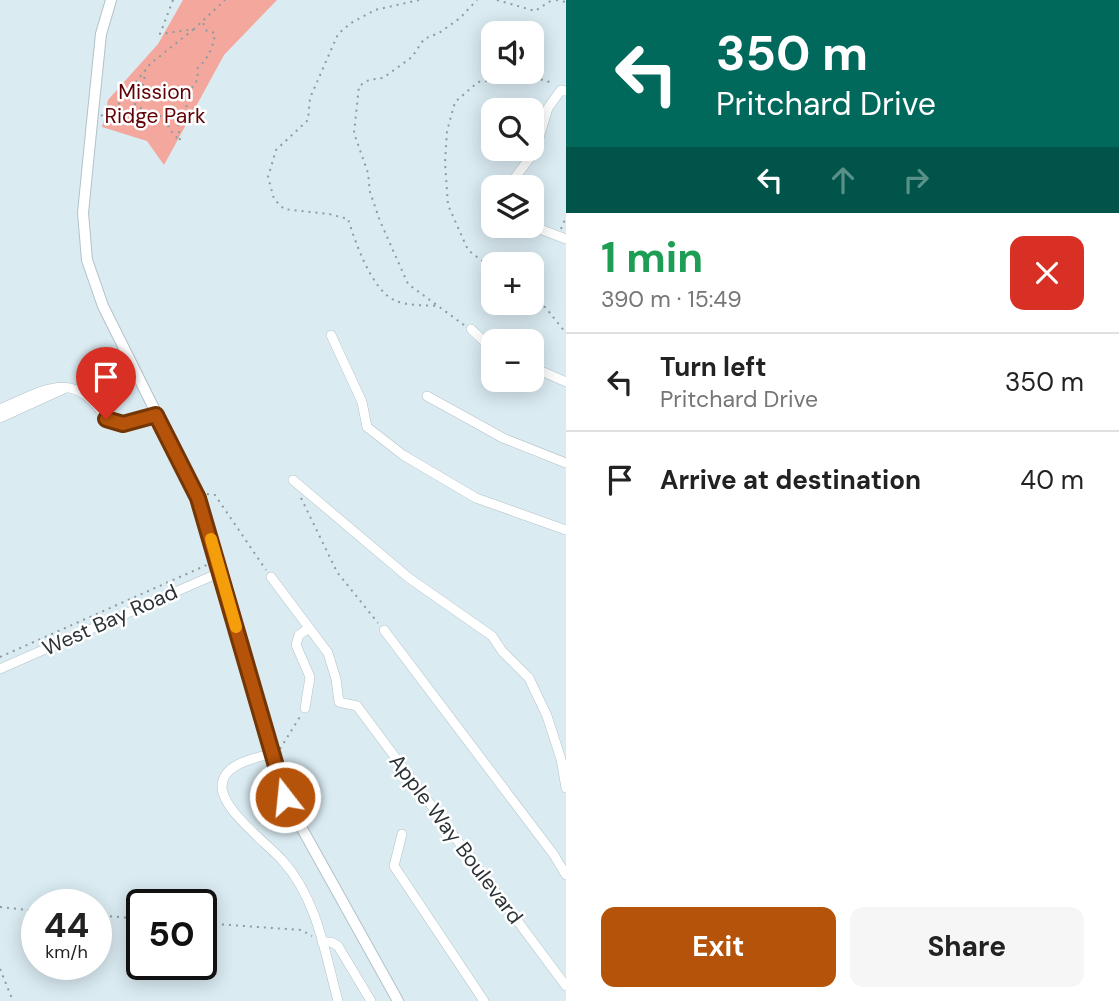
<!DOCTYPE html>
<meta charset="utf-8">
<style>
:root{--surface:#fff;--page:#f6f6f6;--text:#222;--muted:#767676;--line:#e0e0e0;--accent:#b45309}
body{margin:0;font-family:"DM Sans",sans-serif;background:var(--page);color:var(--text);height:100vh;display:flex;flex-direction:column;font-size:26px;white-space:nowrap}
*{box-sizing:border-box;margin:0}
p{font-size:23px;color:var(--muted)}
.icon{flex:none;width:38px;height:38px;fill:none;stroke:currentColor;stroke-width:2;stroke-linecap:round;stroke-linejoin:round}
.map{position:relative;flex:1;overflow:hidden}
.panel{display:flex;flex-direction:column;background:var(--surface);width:553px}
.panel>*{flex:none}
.top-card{background:#00695c;color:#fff;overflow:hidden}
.tools{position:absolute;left:481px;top:21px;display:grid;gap:14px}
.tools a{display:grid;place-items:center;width:63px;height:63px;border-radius:14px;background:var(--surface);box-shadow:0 4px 18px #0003;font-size:35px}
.speed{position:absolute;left:21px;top:889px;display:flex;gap:14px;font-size:35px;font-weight:700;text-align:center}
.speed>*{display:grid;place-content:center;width:91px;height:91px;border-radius:50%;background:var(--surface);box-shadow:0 4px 18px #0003;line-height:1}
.speed small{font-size:18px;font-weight:400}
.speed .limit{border:4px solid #111;border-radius:10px;background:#fff;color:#111}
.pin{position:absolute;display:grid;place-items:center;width:60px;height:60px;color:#fff;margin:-72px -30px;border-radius:50% 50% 50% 0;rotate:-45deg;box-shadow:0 0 7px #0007}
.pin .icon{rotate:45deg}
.me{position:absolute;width:77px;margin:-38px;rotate:344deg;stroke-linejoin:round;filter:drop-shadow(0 0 5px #0008)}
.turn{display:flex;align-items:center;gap:24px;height:147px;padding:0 35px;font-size:32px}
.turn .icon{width:91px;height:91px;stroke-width:2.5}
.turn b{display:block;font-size:49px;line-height:60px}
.lanes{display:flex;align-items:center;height:66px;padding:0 35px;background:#0003;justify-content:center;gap:35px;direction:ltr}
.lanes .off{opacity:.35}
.round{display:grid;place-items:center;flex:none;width:74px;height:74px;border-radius:14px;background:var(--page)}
.headline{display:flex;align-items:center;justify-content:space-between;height:119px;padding:0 35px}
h1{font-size:42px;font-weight:700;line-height:52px;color:#1e9e55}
.primary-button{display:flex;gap:14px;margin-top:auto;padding:14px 35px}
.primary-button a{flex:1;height:80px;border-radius:14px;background:var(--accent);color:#fff;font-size:28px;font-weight:700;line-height:80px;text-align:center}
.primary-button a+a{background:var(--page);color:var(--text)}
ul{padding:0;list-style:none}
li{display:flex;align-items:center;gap:21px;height:98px;padding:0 35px;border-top:2px solid var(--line)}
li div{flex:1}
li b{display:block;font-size:26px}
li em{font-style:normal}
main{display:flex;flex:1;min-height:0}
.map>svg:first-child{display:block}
.green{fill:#f3a79d}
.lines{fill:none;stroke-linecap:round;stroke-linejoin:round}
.minor-casing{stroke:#b1c2c8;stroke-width:10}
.major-casing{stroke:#b1c2c8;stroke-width:12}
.path{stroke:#8f9ba1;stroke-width:2;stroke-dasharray:2 5;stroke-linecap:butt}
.minor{stroke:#fff;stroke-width:9}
.major{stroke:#fff;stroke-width:10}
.route-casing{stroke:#753606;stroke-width:18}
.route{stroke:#b45309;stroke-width:12}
.slow{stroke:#f59e0b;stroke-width:12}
.labels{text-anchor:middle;stroke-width:5;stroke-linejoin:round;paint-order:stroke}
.park-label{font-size:21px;fill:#600205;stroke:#fff}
.street-label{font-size:21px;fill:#2c3336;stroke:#fff}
</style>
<main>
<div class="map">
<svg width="566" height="1001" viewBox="0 0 566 1001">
<rect width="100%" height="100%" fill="#daebf2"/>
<path class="green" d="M 183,0 L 277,0 L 224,55 L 164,165 L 147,141 L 102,127 L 108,100 L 158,44 Z"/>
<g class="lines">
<g class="minor-casing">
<path id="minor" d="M 508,187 L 535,151 L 548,108 L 561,90 L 566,91
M 532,226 L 566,239
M 471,329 L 494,351
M 331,335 L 362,402 L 367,427 L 403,455 L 476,498 L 566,530
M 532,367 L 566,382
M 427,396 L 503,438 L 566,463
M 0,409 C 44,390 75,367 106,419 L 123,424 L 156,415
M 0,418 L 66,388
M 293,480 L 409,578 L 492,636 L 502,651 L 529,678 L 547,716 L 561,759 L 566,788
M 271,577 L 328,653 L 336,679 L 339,702 L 357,706 L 566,986
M 384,630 L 554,855 L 566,875
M 0,669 L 221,572
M 305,708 L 310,677 L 296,645 L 299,635 L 309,628
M 272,753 C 255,759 222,763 222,787 C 223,811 268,844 283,861 C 317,899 325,953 338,1001
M 402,834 L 394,866 L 484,1001
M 322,942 L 331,942 L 338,946 L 371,1001"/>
</g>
<g class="major-casing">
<path id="major" d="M 111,0 L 101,34 L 92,122 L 83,213 L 87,260 L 103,306 L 198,497 L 285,798 L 398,1001"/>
</g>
<path class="path" d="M 173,0 L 160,34 L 194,29 L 225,0
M 419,0 L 375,10 L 351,23 L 338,34 L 310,98 L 308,120 L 276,150 L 268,177 L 274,199 L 284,209 L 329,214 L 348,219 C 355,241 371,289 394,300 C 405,306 425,305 438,306
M 497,0 L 535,11 L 552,0
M 556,0 L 566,2
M 145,70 L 144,82 L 135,104 C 142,111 156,113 166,119 L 169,129 L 180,141 L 178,124 L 190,99 L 189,92 L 198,79 L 197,69 C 208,58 213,49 215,33 L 207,31 L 202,21
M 101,116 L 118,105 L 150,64 L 194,29
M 561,229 L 566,217
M 494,270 L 468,250 L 448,205 L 445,163 L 447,131 L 455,102 L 478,82 L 516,78 L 546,80 L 553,85
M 532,299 L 545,307 L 566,333
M 464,325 L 408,284 L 380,221 L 370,192 L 368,173 L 354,133 L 359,86 L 369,80 L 383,78 L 412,57 L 424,39 L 439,33 L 460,18 L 477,0
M 207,494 L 215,495 L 266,570
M 301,498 L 337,572 L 378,623
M 0,657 L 209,564
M 280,749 L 301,715
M 0,907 L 37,911
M 96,915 L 142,919
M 201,923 L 301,930 L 312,936
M 0,969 L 13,1001"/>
<use href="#minor" class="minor"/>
<use href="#major" class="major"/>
</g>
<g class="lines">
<g class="route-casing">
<path id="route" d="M 106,419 L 123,424 L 156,415 L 198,498 L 285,797"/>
</g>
<use href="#route" class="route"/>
<path class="slow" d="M 211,539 L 236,627"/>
</g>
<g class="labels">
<g class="park-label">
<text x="155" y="99">Mission<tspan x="155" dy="24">Ridge Park</tspan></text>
</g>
<g class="street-label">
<text transform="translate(110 620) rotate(-24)" y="7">West Bay Road</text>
<text transform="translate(456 839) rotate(53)" y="7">Apple Way Boulevard</text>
</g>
</g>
</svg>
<div class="tools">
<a><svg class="icon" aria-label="sound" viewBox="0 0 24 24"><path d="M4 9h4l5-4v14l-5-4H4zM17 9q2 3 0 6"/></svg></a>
<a><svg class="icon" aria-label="search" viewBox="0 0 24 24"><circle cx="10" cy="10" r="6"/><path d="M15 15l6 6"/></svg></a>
<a><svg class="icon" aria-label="layers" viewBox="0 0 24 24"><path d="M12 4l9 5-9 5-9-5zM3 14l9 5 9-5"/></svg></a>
<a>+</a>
<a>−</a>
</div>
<div class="speed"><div>44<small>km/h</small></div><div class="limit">50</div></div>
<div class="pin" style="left:106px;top:419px;background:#d93025"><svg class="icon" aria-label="arrive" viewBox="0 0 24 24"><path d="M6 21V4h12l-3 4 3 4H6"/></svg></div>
<svg class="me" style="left:285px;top:797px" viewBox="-20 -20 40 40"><circle r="17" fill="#b45309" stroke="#fff" stroke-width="3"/><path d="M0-11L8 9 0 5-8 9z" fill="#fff"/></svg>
</div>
<section class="panel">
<div class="top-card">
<div class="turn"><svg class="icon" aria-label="left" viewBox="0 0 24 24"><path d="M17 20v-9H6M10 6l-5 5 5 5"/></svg><div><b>350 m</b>Pritchard Drive</div></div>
<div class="lanes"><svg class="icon" aria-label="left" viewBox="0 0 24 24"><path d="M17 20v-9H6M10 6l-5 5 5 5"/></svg><svg class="icon off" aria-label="ahead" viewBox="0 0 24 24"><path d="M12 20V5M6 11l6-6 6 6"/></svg><svg class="icon off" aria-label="right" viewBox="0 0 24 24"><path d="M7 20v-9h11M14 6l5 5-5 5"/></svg></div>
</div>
<div class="headline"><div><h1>1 min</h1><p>390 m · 15:49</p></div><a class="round" style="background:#d93025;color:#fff"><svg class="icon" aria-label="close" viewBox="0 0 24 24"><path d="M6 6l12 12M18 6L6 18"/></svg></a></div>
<ul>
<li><svg class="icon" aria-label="left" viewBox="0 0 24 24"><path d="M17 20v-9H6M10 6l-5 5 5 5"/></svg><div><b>Turn left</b><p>Pritchard Drive</p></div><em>350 m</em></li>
<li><svg class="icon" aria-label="arrive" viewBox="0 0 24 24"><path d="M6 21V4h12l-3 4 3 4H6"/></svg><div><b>Arrive at destination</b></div><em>40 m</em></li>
</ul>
<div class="primary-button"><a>Exit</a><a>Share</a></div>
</section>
</main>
